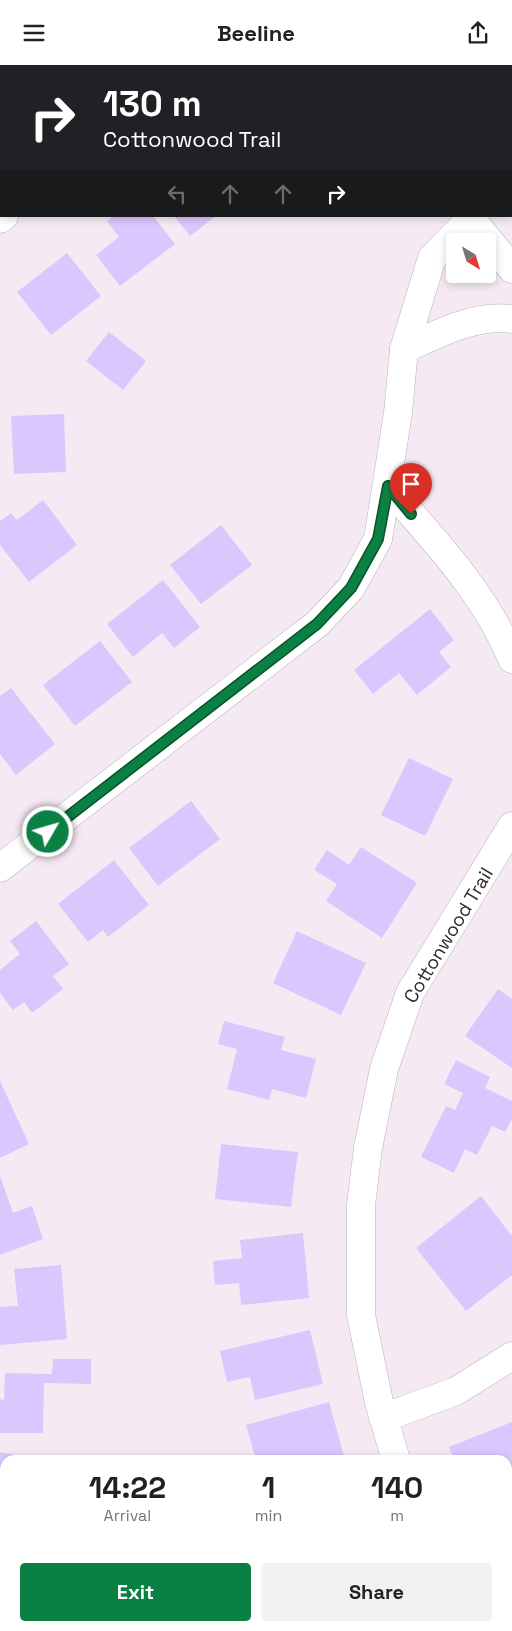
<!DOCTYPE html>
<style>
:root{--surface:#fff;--page:#f2f2f2;--text:#202124;--muted:#757577;--accent:#0b8043}
body{margin:0;font-family:"Space Grotesk",sans-serif;background:var(--page);color:var(--text);height:100vh;display:flex;flex-direction:column;font-size:19px;white-space:nowrap}
*{box-sizing:border-box;margin:0}
p{font-size:16px;color:var(--muted)}
.icon{flex:none;width:28px;height:28px;fill:none;stroke:currentColor;stroke-width:2;stroke-linecap:round;stroke-linejoin:round}
.map{position:relative;flex:1;overflow:hidden}
.drawer{position:absolute;left:0px;top:1390px;width:512px;height:176px;display:flex;flex-direction:column;background:var(--surface);border-radius:15px 15px 0 0;box-shadow:0 2px 8px #0003}
.drawer>*{flex:none}
.guide{position:absolute;left:0px;top:0px;width:512px;height:152px;box-shadow:0 2px 8px #0003;background:#202124;color:#fff;overflow:hidden}
.needle{width:32px;rotate:142deg}
.buttons{position:absolute;left:446px;top:168px;display:grid;gap:10px}
.buttons a{display:grid;place-items:center;width:50px;height:50px;border-radius:5px;background:var(--surface);box-shadow:0 2px 8px #0003;font-size:25px}
.pin{position:absolute;display:grid;place-items:center;width:42px;height:42px;color:#fff;margin:-51px -21px;border-radius:50% 50% 50% 0;rotate:-45deg;box-shadow:0 0 5px #0007}
.pin .icon{rotate:45deg}
.me{position:absolute;width:55px;margin:-28px;rotate:52deg;stroke-linejoin:round;filter:drop-shadow(0 0 4px #0008)}
.turn{display:flex;align-items:center;gap:18px;height:105px;padding:0 20px;font-size:22px}
.turn .icon{width:65px;height:65px;stroke-width:2.5}
.turn b{display:block;font-size:35px;line-height:42px}
.lanes{display:flex;align-items:center;height:48px;padding:0 20px;background:#0003;justify-content:center;gap:25px;direction:ltr}
.lanes .off{opacity:.35}
.eta{display:flex;justify-content:space-evenly;align-items:center;height:85px;text-align:center}
.eta b{font-size:30px;font-weight:700;line-height:35px}
.cta{display:flex;gap:10px;margin-top:auto;padding:10px 20px}
.cta a{flex:1;height:58px;border-radius:5px;background:var(--accent);color:#fff;font-size:20px;font-weight:700;line-height:58px;text-align:center}
.cta a+a{background:var(--page);color:var(--text)}
header{display:flex;justify-content:space-between;align-items:center;height:65px;padding:0 20px;background:var(--surface);font-size:22px;font-weight:700}
.map>svg:first-child{display:block}
.building{fill:#dcc6fe}
.lines{fill:none;stroke-linecap:round;stroke-linejoin:round}
.minor-casing{stroke:#bcb1ba;stroke-width:29}
.tertiary-casing{stroke:#bcb1ba;stroke-width:29}
.secondary-casing{stroke:#bcb1ba;stroke-width:29}
.minor{stroke:#fff;stroke-width:28}
.tertiary{stroke:#fff;stroke-width:28}
.secondary{stroke:#fff;stroke-width:28}
.route-casing{stroke:#07532c;stroke-width:12}
.route{stroke:#0b8043;stroke-width:9}
.labels{text-anchor:middle;stroke-width:4.5;stroke-linejoin:round;paint-order:stroke}
.street-label{font-size:19px;fill:#2f2b2e;stroke:#fff}
</style>
<header><svg class="icon" aria-label="menu" viewBox="0 0 24 24"><path d="M4 6h16M4 12h16M4 18h16"/></svg>Beeline<svg class="icon" aria-label="share" viewBox="0 0 24 24"><path d="M12 15V3M7 8l5-5 5 5M5 13v7h14v-7"/></svg></header>
<div class="map">
<svg width="512" height="1566" viewBox="0 0 512 1566">
<rect width="100%" height="100%" fill="#f5eaf3"/>
<path class="building" d="M 113,151 L 153,151 L 175,179 L 120,221 L 96,190 L 119,172 L 107,156 Z
M 174,151 L 216,151 L 190,171 Z
M 67,188 L 101,231 L 51,270 L 17,227 Z
M 109,267 L 146,296 L 123,325 L 86,296 Z
M 64,349 L 66,407 L 14,409 L 11,351 Z
M 43,435 L 77,480 L 29,517 L 0,480 L 0,456 L 11,448 L 17,455 Z
M 221,460 L 252,500 L 201,539 L 170,500 Z
M 163,515 L 200,562 L 174,583 L 162,568 L 133,592 L 107,559 Z
M 430,544 L 454,575 L 439,587 L 451,602 L 417,630 L 399,608 L 373,629 L 354,605 Z
M 100,576 L 132,617 L 75,661 L 43,620 Z
M 11,623 L 55,679 L 16,710 L 0,689 L 0,631 Z
M 409,693 L 453,714 L 425,771 L 381,750 Z
M 191,736 L 220,774 L 158,821 L 129,783 Z
M 361,782 L 417,818 L 382,873 L 326,836 L 337,819 L 314,805 L 327,785 L 349,800 Z
M 114,795 L 149,840 L 108,872 L 103,865 L 88,877 L 58,839 Z
M 36,856 L 69,899 L 53,911 L 63,924 L 32,948 L 24,937 L 13,945 L 0,928 L 0,905 L 20,889 L 10,876 Z
M 297,866 L 366,898 L 341,950 L 273,918 Z
M 498,924 L 512,934 L 512,1003 L 465,971 Z
M 224,956 L 285,972 L 281,985 L 316,994 L 306,1033 L 272,1024 L 269,1035 L 227,1024 L 237,984 L 218,979 Z
M 456,995 L 490,1012 L 485,1023 L 512,1036 L 512,1054 L 505,1067 L 492,1061 L 477,1090 L 465,1084 L 454,1108 L 421,1092 L 446,1041 L 455,1045 L 463,1028 L 444,1019 Z
M 0,1016 L 29,1079 L 0,1093 Z
M 221,1079 L 298,1087 L 291,1142 L 215,1134 Z
M 0,1111 L 13,1148 L 32,1141 L 43,1174 L 0,1190 Z
M 481,1131 L 512,1171 L 512,1210 L 466,1246 L 416,1183 Z
M 303,1168 L 309,1233 L 241,1240 L 239,1218 L 215,1220 L 213,1196 L 242,1193 L 240,1175 Z
M 61,1200 L 67,1274 L 0,1280 L 0,1242 L 18,1241 L 14,1204 Z
M 310,1265 L 323,1319 L 255,1335 L 250,1312 L 227,1317 L 220,1286 Z
M 53,1294 L 91,1294 L 91,1319 L 44,1318 L 43,1368 L 0,1368 L 0,1334 L 4,1335 L 5,1308 L 52,1309 Z
M 329,1337 L 345,1395 L 256,1395 L 246,1360 Z
M 512,1357 L 512,1422 L 508,1424 L 508,1395 L 454,1395 L 449,1382 Z
M 0,1387 L 33,1393 L 32,1395 L 5,1395 L 5,1452 L 0,1451 Z
M 512,1471 L 512,1545 L 508,1546 L 508,1472 Z
M 0,1492 L 5,1495 L 5,1520 L 0,1529 Z
M 290,1561 L 386,1561 L 387,1566 L 291,1566 Z"/>
<g class="lines">
<g class="minor-casing">
<path id="minor" d="M 197,1 L 199,0
M 511,118 L 512,117
M 0,154 L 4,151
M 387,421 C 434,475 485,528 512,594
M 383,1353 L 456,1326 L 512,1291
M 396,1395 L 379,1337 L 361,1250 L 361,1140 L 368,1083 L 384,1004 L 410,928 L 512,761
M 431,1561 L 432,1566"/>
</g>
<g class="tertiary-casing">
<path id="tertiary" d="M 0,803 L 317,559 L 351,523 L 378,474 L 398,348 L 404,284 L 432,193 L 471,153"/>
</g>
<g class="secondary-casing">
<path id="secondary" d="M 347,0 L 348,1
M 469,151 L 512,204
M 404,284 C 438,269 474,249 512,254"/>
</g>
<use href="#minor" class="minor"/>
<use href="#tertiary" class="tertiary"/>
<use href="#secondary" class="secondary"/>
</g>
<g class="lines">
<g class="route-casing">
<path id="route" d="M 48,767 L 317,559 L 351,523 L 378,474 L 388,421 L 411,449"/>
</g>
<use href="#route" class="route"/>
</g>
<g class="labels">
<g class="street-label">
<text transform="translate(448 870) rotate(-59)" y="7">Cottonwood Trail</text>
</g>
</g>
</svg>
<div class="buttons">
<a><svg class="needle" viewBox="-14 -14 28 28"><path d="M0-13l5 13h-10z" fill="#e53935"/><path d="M0 13l5-13h-10z" fill="#757577"/></svg></a>
</div>
<div class="pin" style="left:411px;top:449px;background:#d93025"><svg class="icon" aria-label="arrive" viewBox="0 0 24 24"><path d="M6 21V4h12l-3 4 3 4H6"/></svg></div>
<svg class="me" style="left:48px;top:767px" viewBox="-20 -20 40 40"><circle r="17" fill="#0b8043" stroke="#fff" stroke-width="3"/><path d="M0-11L8 9 0 5-8 9z" fill="#fff"/></svg>
<div class="guide">
<div class="turn"><svg class="icon" aria-label="right" viewBox="0 0 24 24"><path d="M7 20v-9h11M14 6l5 5-5 5"/></svg><div><b>130 m</b>Cottonwood Trail</div></div>
<div class="lanes"><svg class="icon off" aria-label="left" viewBox="0 0 24 24"><path d="M17 20v-9H6M10 6l-5 5 5 5"/></svg><svg class="icon off" aria-label="ahead" viewBox="0 0 24 24"><path d="M12 20V5M6 11l6-6 6 6"/></svg><svg class="icon off" aria-label="ahead" viewBox="0 0 24 24"><path d="M12 20V5M6 11l6-6 6 6"/></svg><svg class="icon" aria-label="right" viewBox="0 0 24 24"><path d="M7 20v-9h11M14 6l5 5-5 5"/></svg></div>
</div>
<section class="drawer">
<div class="eta">
<div><b>14:22</b><p>Arrival</p></div>
<div><b>1</b><p>min</p></div>
<div><b>140</b><p>m</p></div>
</div>
<div class="cta"><a>Exit</a><a>Share</a></div>
</section>
</div>
